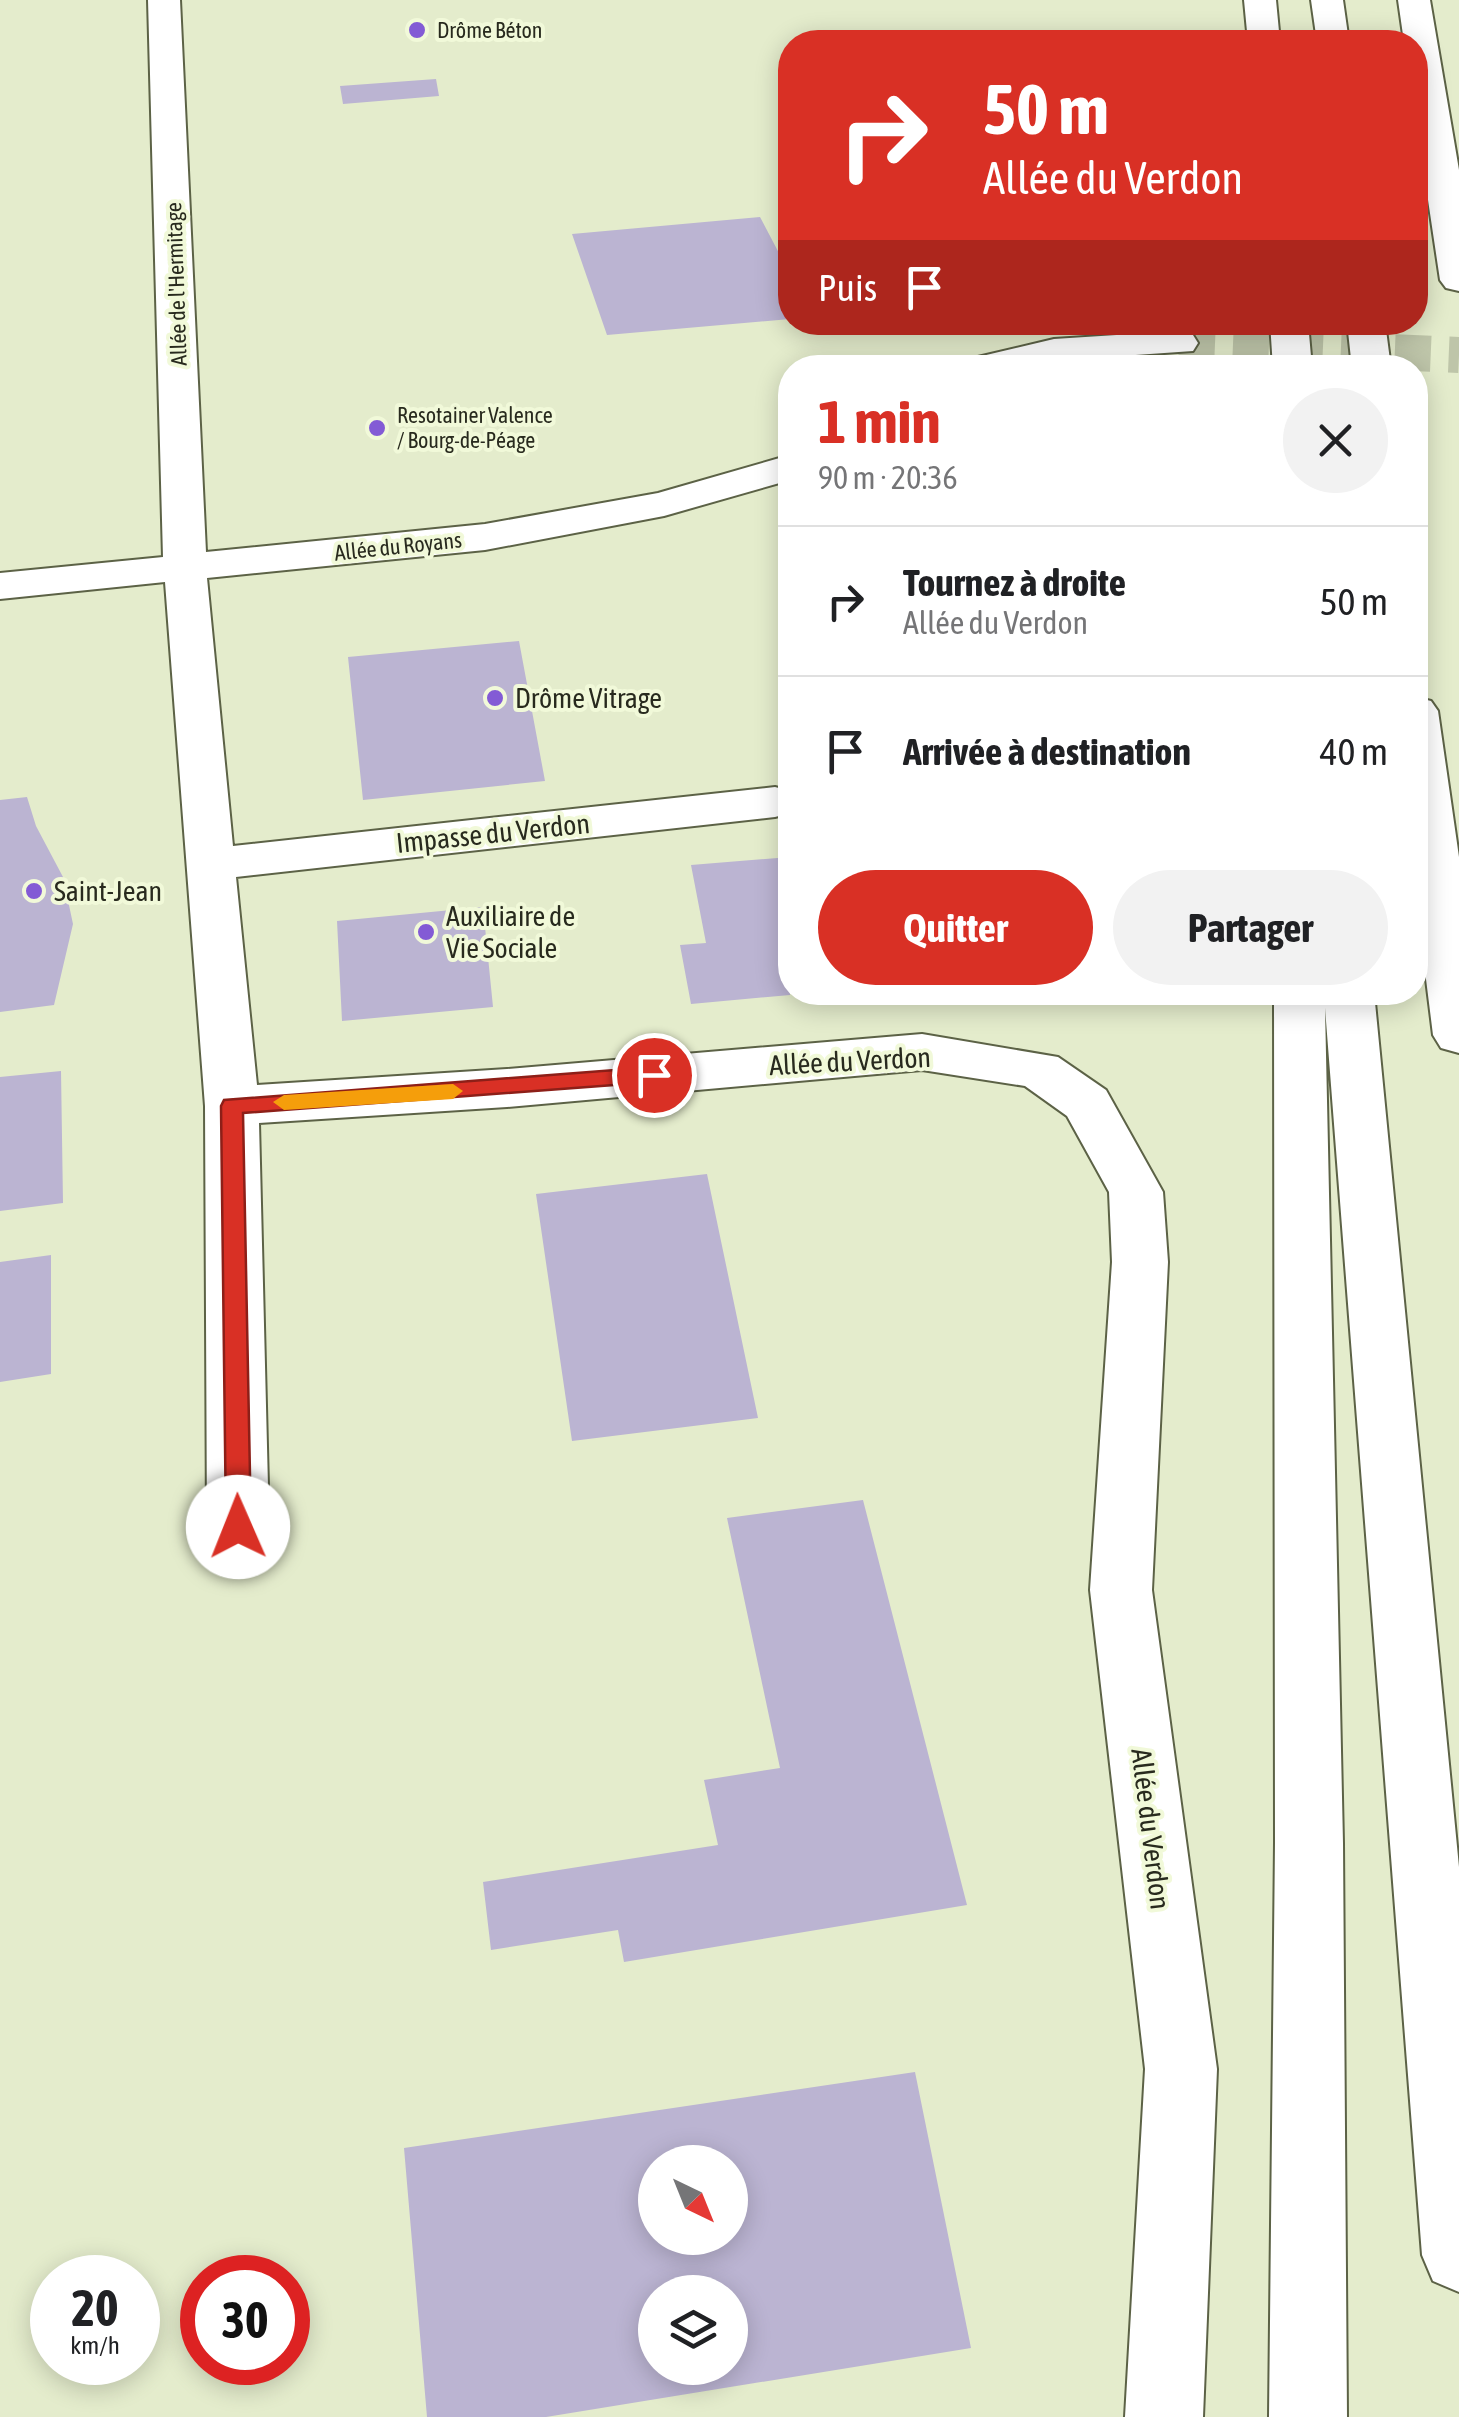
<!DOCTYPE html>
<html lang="fr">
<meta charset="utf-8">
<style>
:root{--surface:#fff;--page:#f2f2f2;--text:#202124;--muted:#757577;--line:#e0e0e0;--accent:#d93025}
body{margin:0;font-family:"Asap Condensed",sans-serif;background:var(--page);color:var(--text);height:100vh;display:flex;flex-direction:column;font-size:38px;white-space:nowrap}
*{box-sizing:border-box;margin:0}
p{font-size:32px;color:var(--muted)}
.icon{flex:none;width:55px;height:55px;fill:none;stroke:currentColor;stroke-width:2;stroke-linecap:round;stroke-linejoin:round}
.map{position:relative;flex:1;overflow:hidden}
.drawer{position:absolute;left:778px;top:355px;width:650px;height:650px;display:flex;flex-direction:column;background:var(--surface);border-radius:40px;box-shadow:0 5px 25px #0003}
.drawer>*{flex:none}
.banner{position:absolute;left:778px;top:30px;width:650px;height:305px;border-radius:40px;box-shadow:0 5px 25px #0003;background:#d93025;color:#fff;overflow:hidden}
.needle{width:65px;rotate:137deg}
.fabs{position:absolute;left:638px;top:2145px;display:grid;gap:20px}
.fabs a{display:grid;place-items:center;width:110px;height:110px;border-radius:50%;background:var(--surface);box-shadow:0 5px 25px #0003;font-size:50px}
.speed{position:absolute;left:30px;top:2255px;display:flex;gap:20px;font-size:50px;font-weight:700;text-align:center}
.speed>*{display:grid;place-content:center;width:130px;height:130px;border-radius:50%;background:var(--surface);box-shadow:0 5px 25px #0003;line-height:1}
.speed small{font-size:25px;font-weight:400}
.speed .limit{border:15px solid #d22;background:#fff;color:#111}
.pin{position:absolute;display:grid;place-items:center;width:85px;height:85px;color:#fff;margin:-42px;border:5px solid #fff;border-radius:50%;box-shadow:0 2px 10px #0007}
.me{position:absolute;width:110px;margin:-55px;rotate:359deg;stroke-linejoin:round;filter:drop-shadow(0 0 8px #0008)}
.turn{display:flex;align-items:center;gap:35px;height:210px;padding:0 40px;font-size:45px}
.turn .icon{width:130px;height:130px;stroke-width:2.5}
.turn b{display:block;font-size:70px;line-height:85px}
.then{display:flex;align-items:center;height:95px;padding:0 40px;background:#0003;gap:20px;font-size:38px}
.round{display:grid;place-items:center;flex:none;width:105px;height:105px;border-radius:52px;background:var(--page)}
.overview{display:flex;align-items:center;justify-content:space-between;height:170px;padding:0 40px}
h1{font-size:60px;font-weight:700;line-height:75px;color:var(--accent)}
.cta{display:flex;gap:20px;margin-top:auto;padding:20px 40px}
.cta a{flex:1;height:115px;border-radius:60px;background:var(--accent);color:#fff;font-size:40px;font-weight:700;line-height:115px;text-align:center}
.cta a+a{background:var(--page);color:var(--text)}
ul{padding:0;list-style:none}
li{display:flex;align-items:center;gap:30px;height:150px;padding:0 40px;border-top:2px solid var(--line)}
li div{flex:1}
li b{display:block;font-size:38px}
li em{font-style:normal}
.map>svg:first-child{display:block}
.building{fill:#bbb4d2;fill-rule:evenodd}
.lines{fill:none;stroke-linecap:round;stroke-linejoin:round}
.minor-tunnel{stroke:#bec5a9;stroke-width:36;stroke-dasharray:36 18;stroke-linecap:butt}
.minor-casing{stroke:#5c6246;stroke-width:4}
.highway-casing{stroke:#5c6246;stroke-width:4}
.minor{fill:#fff;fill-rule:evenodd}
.highway{fill:#fff;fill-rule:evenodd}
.route{fill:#d93025;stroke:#8d1f18;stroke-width:2.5}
.slow{fill:#f59e0b}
.poi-dot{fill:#835bd5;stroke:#f1f9d9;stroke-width:4}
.labels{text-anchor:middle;stroke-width:8;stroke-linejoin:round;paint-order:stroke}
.far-poi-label{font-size:22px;fill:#282a1e;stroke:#f1f9d9;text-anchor:start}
.far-street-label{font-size:22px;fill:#282a1e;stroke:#f1f9d9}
.poi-label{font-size:28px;fill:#282a1e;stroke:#f1f9d9;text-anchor:start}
.street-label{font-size:28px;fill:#282a1e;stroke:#f1f9d9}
</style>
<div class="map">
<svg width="1459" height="2417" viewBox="0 0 1459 2417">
<rect width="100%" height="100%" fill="#e4eccc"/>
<path class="building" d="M 436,79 L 439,96 L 343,104 L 340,86 Z
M 760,217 L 790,274 L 790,319 L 607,335 L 572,234 Z
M 519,641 L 545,781 L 363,800 L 348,657 Z
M 27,797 L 36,826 L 63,877 L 73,924 L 54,1005 L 0,1012 L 0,800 Z
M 790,857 L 790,995 L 691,1004 L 680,945 L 706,943 L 691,865 Z
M 483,907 L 493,1007 L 342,1021 L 337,921 Z
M 61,1071 L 63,1203 L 0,1211 L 0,1077 Z
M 707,1174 L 758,1418 L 572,1441 L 536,1194 Z
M 51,1255 L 51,1374 L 0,1382 L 0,1262 Z
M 863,1500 L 967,1905 L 624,1962 L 618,1930 L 491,1950 L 483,1882 L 718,1845 L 704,1780 L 780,1768 L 727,1518 Z
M 915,2072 L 971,2348 L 546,2417 L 427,2417 L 404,2148 ZM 655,2162 L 730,2162 L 730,2238 L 655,2238 ZM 655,2292 L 730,2292 L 730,2368 L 655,2368 Z"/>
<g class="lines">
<path class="minor-tunnel" d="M 1179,343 L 1459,355"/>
<g class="minor-casing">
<path id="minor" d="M 148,0 L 180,0 L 206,552 L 485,524 L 658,493 L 790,455 L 790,480 L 664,516 L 485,550 L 207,578 L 233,846 L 775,787 L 790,791 L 790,813 L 775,817 L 236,877 L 257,1085 L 507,1069 L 922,1034 L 1058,1057 L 1106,1090 L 1163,1192 L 1168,1262 L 1152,1590 L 1217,2069 L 1203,2417 L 1125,2417 L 1145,2069 L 1090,1590 L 1112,1262 L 1109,1192 L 1067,1116 L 1025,1086 L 922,1070 L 507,1107 L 259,1123 L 269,1527 L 260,1545 L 238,1552 L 216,1545 L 207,1527 L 205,1106 L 165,582 L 0,599 L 0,573 L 163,557 Z
M 1398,0 L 1430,0 L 1459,170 L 1459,291 L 1446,288 L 1440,280 L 1415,113 L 1415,42 L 1404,42 Z
M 1179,331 L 1193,335 L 1198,343 L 1193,351 L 1078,359 L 1024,368 L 960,368 L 965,360 L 1054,339 Z"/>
</g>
<g class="highway-casing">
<path id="highway" d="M 1244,0 L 1276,0 L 1280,42 L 1248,42 Z
M 1311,0 L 1343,0 L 1349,42 L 1317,42 Z
M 1270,322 L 1308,322 L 1312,368 L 1273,368 Z
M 1347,322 L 1385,322 L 1391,368 L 1352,368 Z
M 1415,697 L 1431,701 L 1438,711 L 1459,857 L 1459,1053 L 1441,1048 L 1433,1035 L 1415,891 Z
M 1274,992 L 1374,992 L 1459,1867 L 1459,2292 L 1433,2281 L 1422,2255 L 1325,1008 L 1343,1843 L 1347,2417 L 1269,2417 L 1275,1843 Z"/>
</g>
<use href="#minor" class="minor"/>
<use href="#highway" class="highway"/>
</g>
<path class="route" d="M 654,1067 L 665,1075 L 654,1082 L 243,1113 L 251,1527 L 247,1534 L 238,1537 L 229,1534 L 226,1527 L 221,1106 L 224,1100 Z"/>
<path class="slow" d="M 453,1084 L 463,1091 L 453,1099 L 284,1110 L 273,1102 L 284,1095 Z"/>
<g class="poi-dot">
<circle cx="417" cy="30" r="10"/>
<circle cx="377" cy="428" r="10"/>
<circle cx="495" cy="698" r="10"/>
<circle cx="34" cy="891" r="10"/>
<circle cx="426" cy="932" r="10"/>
</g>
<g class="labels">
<g class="far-poi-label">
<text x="437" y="38">Drôme Béton</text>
<text x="397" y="423">Resotainer Valence<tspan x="397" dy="25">/ Bourg-de-Péage</tspan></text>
</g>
<g class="far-street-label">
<text transform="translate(176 284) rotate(-92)" y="8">Allée de l'Hermitage</text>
<text transform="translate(398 546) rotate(-6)" y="8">Allée du Royans</text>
</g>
<g class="poi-label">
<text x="515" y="708">Drôme Vitrage</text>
<text x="54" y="901">Saint-Jean</text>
<text x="446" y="926">Auxiliaire de<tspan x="446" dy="32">Vie Sociale</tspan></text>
</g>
<g class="street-label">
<text transform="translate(493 833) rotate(-6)" y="10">Impasse du Verdon</text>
<text transform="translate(850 1061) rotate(-3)" y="10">Allée du Verdon</text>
<text transform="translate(1151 1829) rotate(83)" y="10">Allée du Verdon</text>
</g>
</g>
</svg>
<div class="fabs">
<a><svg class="needle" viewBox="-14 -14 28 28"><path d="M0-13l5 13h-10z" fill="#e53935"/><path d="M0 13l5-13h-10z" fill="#757577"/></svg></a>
<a><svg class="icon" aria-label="layers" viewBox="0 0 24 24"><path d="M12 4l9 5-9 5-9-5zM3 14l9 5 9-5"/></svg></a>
</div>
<div class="speed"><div>20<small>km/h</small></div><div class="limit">30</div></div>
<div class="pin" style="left:654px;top:1075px;background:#d93025"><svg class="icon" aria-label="arrive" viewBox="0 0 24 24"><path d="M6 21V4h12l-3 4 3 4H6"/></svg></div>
<svg class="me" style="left:238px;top:1527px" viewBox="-20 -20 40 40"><circle r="19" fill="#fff"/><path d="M0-13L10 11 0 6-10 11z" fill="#d93025"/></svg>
<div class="banner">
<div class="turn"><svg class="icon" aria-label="right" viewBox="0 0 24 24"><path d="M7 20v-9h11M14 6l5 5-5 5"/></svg><div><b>50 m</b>Allée du Verdon</div></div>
<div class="then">Puis<svg class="icon" aria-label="arrive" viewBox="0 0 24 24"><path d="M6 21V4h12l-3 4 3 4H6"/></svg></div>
</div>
<section class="drawer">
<div class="overview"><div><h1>1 min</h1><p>90 m · 20:36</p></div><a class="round"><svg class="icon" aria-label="close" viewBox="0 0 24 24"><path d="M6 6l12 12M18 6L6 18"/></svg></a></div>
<ul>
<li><svg class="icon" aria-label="right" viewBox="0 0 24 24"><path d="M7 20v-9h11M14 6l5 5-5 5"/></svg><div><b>Tournez à droite</b><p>Allée du Verdon</p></div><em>50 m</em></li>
<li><svg class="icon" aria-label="arrive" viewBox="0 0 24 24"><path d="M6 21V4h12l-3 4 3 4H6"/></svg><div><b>Arrivée à destination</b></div><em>40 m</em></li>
</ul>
<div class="cta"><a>Quitter</a><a>Partager</a></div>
</section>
</div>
